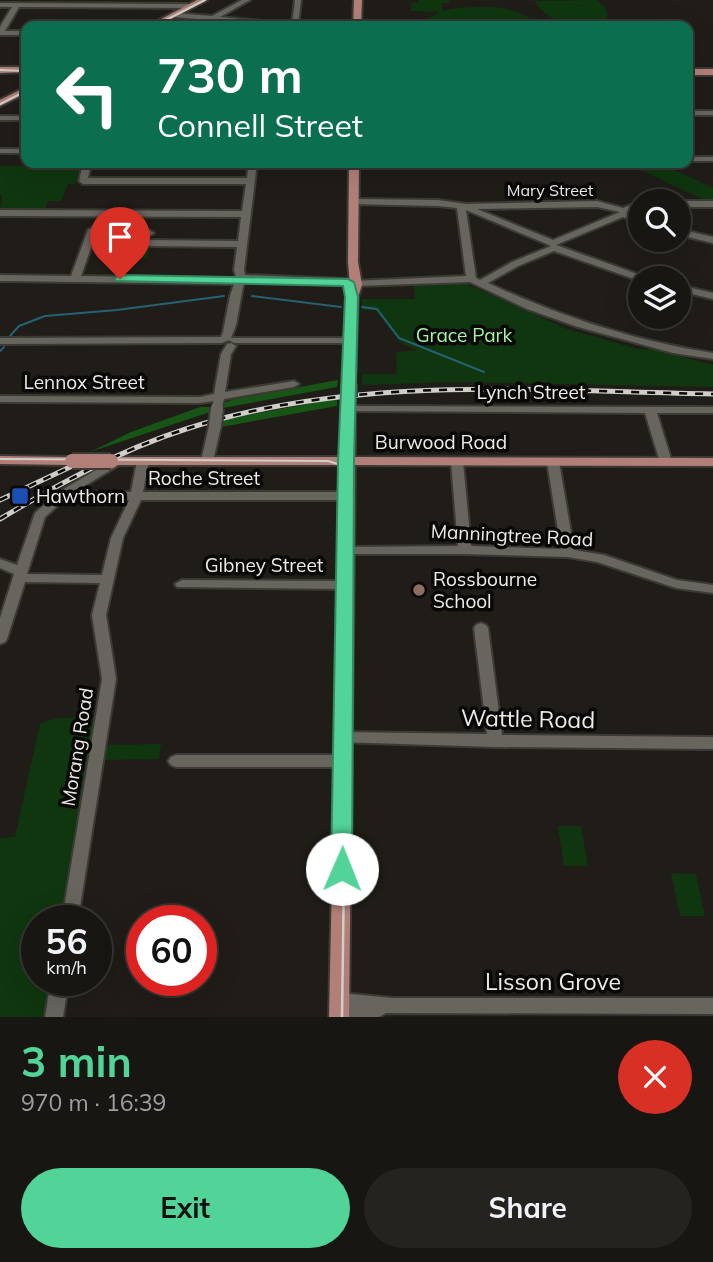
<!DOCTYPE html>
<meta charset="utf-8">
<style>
:root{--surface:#181612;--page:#252320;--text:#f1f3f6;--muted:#9f9f9f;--line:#363532;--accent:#52d397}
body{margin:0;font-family:Mulish,sans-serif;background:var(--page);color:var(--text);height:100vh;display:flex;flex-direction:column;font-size:26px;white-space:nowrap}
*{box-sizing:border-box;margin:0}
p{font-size:23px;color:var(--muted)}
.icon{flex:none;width:38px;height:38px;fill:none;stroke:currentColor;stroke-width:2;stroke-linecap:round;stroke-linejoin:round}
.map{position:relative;height:1017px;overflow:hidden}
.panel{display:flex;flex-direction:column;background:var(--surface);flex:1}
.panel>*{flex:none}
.hud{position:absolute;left:21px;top:21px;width:672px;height:147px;border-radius:14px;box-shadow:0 7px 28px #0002,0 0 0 2px var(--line);background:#0b6e4f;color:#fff;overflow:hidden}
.controls{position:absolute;left:628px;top:189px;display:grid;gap:14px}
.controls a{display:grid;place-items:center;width:63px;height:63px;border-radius:50%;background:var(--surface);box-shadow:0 7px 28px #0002,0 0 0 2px var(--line);font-size:35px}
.speed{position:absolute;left:21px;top:905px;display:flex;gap:14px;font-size:35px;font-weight:700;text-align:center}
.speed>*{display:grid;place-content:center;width:91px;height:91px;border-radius:50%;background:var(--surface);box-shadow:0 7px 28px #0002,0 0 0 2px var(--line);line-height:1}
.speed small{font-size:18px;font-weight:400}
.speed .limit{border:10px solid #d22;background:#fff;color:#111}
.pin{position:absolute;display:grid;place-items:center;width:60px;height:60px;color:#fff;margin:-72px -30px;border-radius:50% 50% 50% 0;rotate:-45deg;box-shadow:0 0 7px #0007}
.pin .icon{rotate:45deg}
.me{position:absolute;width:77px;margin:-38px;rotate:1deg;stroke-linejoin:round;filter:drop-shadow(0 0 5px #0008)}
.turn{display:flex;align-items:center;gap:24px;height:147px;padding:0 21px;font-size:32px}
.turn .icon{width:91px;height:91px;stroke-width:2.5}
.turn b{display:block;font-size:49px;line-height:60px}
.round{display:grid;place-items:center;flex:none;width:74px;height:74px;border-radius:37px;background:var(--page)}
.overview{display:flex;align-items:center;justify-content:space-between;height:119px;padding:0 21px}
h1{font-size:42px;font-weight:700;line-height:52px;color:var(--accent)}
.button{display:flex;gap:14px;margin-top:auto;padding:14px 21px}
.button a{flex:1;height:80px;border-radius:42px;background:var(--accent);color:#111;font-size:28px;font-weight:700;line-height:80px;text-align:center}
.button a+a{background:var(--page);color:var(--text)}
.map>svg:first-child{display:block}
.green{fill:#0f360e}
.forest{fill:#165515}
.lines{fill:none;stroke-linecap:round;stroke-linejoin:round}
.stream{stroke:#256075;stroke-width:2}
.minor-casing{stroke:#3c3a36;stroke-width:4}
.major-casing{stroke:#3c3a36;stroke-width:4}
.minor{fill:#68655f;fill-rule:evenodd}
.major{fill:#b27f78;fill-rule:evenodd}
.tram-far1{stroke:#d0cec9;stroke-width:2}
.tram{stroke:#d0cec9;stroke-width:2.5}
.rail-casing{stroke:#d0cec9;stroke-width:5}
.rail{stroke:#090806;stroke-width:2.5;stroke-dasharray:8;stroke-linecap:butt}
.minor-bridge-casing{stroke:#3c3a36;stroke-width:16;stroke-linecap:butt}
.major-bridge-casing{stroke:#3c3a36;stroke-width:18;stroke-linecap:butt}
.minor-bridge{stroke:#68655f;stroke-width:12}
.major-bridge{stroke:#b27f78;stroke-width:14}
.route{fill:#52d397;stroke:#358962;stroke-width:2}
.transit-dot{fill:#1a4fb4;stroke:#090806;stroke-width:2.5}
.education-dot{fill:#8d6e63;stroke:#090806;stroke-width:2.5}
.labels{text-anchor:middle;stroke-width:7;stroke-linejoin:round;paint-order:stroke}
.far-street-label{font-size:16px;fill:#eeece8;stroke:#090806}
.park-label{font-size:19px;fill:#a3f69d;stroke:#090806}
.street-label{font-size:19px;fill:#eeece8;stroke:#090806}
.poi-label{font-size:19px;fill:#eeece8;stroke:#090806;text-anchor:start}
.near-street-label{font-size:23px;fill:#eeece8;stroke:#090806}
</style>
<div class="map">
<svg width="713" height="1017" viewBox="0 0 713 1017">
<rect width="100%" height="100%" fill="#201d18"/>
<path class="green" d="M 419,0 L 449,0 L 449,3 L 442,3 L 442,11 C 473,5 516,2 539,26 L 420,26 L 423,21 L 440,12 L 411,11 L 411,3 L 419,3 Z
M 596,0 L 605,7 L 608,16 C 590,35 545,23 535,1 Z
M 626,163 L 659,163 L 713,188 L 713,204 Z
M 0,166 L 82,166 L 75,184 L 68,184 L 61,201 L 48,201 L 44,211 L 0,210 L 2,196 L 0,194 Z
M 94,234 L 151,234 L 150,239 L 142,243 L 150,246 L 148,258 L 116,258 L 118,250 L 88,250 Z
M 414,284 L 467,284 L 567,329 L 638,349 L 653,349 L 713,365 L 713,387 L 453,382 L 362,385 L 362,374 L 397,374 L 396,352 L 418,350 L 401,343 L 375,310 L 362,310 L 362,299 L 415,299 Z
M 103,717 L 70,920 L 37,920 L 37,980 L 60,980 L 54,1017 L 0,1017 L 0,838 L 15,837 L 40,724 L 55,718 Z
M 161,744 L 159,759 L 103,760 L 106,745 Z
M 558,826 L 581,826 L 588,866 L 564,866 Z
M 671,873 L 696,874 L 705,916 L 680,916 Z"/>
<path class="forest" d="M 338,380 L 337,387 L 223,408 L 223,403 L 235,399 Z
M 337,398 L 337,406 L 221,427 L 222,420 Z
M 200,407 L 211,407 L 210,412 L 90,452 L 131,432 Z"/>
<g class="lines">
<path class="stream" d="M 252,296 L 341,307
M 362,307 L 377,309 L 399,338 L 484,372
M 10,336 L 19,326 L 45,316 L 117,310 L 224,296
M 0,351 L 4,347"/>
<g class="minor-casing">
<path id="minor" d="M 242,0 L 250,0 L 220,17 L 292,24 L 295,0 L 301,0 L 298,26 L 275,26 L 174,17 L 171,15 L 174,13 L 212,16 Z
M 0,3 L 192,4 L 195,6 L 192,8 L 19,7 L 5,31 L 26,31 L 26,35 L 0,35 L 0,27 L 12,7 L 0,7 Z
M 688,111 L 713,111 L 713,115 L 688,115 Z
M 0,116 L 26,116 L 26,120 L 0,120 Z
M 0,149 L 26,149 L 26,153 L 0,153 Z
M 688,157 L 713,157 L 713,161 L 688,161 Z
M 83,163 L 91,163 L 88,178 L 247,178 L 249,163 L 257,163 L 244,270 L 245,275 L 348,279 L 352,281 L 466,276 L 457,208 L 438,206 L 351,204 L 351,200 L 354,199 L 438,200 L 466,204 L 597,201 L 623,208 L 640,202 L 640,208 L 626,212 L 640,216 L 640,222 L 623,217 L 556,245 L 643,276 L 645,278 L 640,278 L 640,281 L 554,251 L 518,266 L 488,283 C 559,316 635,341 713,353 L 713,359 L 673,353 L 578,327 L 527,309 L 470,282 L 356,286 L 352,284 L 244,281 L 236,325 L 231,338 L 354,338 L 354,342 L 350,343 L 234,343 L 229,340 L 222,343 L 0,344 L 0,338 L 221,337 L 223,332 L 230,296 L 234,284 L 0,281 L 0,275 L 71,276 L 88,230 L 93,227 L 97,230 L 149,230 L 154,233 L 149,236 L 95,236 L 81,276 L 233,278 L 237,280 L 234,270 L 237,247 L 147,246 L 142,243 L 147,240 L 238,241 L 241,217 L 0,216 L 0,210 L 242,211 L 246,184 L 83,184 L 79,181 ZM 597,207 L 620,212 L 553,240 L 477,209 ZM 466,210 L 549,245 L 551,246 L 512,262 L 480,280 L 476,278 Z
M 679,201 L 713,201 L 713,207 L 679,207 Z
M 679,229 L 713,237 L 713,243 L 679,235 Z
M 679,285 L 713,293 L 713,299 L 679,291 Z
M 231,343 L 236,346 L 231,354 L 225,392 L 294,381 L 299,384 L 294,387 L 224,399 L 222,406 L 214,406 L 213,401 L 200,403 L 0,402 L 0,396 L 200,397 L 214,394 L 221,354 L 227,344 Z
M 348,406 L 713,407 L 713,413 L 657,413 L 672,462 L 666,466 L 660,462 L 645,413 L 344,411 L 342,409 L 344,407 Z
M 215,423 L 221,426 L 213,461 L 207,465 L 201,461 L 209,426 Z
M 118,457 L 124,461 L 122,463 L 75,492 L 131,492 L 137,461 L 143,457 L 149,461 L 143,492 L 347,492 L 353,496 L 347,500 L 141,500 L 123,538 L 106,615 L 116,679 L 78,920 L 62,920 L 102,679 L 92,615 L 100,583 L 25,582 L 7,639 L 5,642 L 0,644 L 0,618 L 14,574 L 0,568 L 0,559 L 17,565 L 35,513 L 57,493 ZM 64,500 L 129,500 L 111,538 L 102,575 L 27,574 L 45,517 Z
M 457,458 L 463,462 L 471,546 L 561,549 L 547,462 L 553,458 L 559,462 L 574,550 L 604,555 L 677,580 L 713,585 L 713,593 L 676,588 L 597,562 L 568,557 L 465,554 L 342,554 L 340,551 L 342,548 L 346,547 L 458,546 L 451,462 Z
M 182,580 L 346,581 L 353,585 L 346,589 L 177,587 L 175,584 Z
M 481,623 L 486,625 L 488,628 L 502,735 L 713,737 L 713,749 L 495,747 L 338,742 L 336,738 L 338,734 L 343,732 L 487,734 L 474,628 L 476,625 Z
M 176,755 L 343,755 L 348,757 L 351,761 L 348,765 L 343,767 L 176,767 L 171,765 L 168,761 L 171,757 Z
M 51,980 L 69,980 L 63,1017 L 45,1017 Z
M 340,993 L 393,998 L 713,998 L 713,1014 L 386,1013 L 379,1017 L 334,1017 L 330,1011 L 333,1005 L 331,1001 L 334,995 Z"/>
</g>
<g class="major-casing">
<path id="major" d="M 197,0 L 207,0 L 158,26 L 148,26 Z
M 354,0 L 362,0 L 361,26 L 353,26 Z
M 0,67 L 26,67 L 26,72 L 0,73 Z
M 688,69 L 713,69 L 713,75 L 688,75 Z
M 26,87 L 26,93 L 0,106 L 0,100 Z
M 349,163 L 359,163 L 358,262 L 362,285 L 358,297 L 355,384 L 349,388 L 343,384 L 346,297 L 350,285 L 348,262 Z
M 349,393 L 355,397 L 355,457 L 713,458 L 713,466 L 355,465 L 349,1017 L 329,1017 L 341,465 L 111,465 L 104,461 L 111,457 L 341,457 L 343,397 Z
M 0,456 L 72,457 L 79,461 L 72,465 L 0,464 Z"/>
</g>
<use href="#minor" class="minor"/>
<use href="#major" class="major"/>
<path class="tram-far1" d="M 154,26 L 205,0
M 0,70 L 26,71
M 0,104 L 26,91
M 0,459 L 328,461 L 341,465 L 349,476 L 347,661"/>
<path class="tram" d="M 342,1017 L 347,659"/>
<g class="rail-casing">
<path id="rail" d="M 0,500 L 85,460
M 0,519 C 59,484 120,450 186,429 C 356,374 537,391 713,394"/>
</g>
<use href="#rail" class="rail"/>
<g class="minor-bridge-casing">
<path id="minor-bridge" d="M 215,426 L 217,408"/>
</g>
<g class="major-bridge-casing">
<path id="major-bridge" d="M 349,384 L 349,397
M 72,461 L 111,461"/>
</g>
<use href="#minor-bridge" class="minor-bridge"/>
<use href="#major-bridge" class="major-bridge"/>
</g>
<path class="route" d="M 120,275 L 348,279 L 354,282 L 358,297 L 354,461 L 352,869 L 349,875 L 342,877 L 334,875 L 331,869 L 338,461 L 345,297 L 343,286 L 116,281 L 114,279 Z"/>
<rect class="transit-dot" x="11" y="487" width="18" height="18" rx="3.5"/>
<circle class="education-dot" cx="419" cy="590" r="7"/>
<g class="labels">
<g class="far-street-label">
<text x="550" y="196">Mary Street</text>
</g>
<g class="park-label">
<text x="464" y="342">Grace Park</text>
</g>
<g class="street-label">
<text x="84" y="389">Lennox Street</text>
<text x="531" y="399">Lynch Street</text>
<text x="441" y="449">Burwood Road</text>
<text x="204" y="485">Roche Street</text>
<text transform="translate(512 535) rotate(3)" y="7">Manningtree Road</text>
<text x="264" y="572">Gibney Street</text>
<text transform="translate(77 747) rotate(-81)" y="7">Morang Road</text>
</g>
<g class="poi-label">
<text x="36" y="503">Hawthorn</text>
<text x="433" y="586">Rossbourne<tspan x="433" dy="22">School</tspan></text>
</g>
<g class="near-street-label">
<text transform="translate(528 719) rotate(1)" y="8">Wattle Road</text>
<text x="553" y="990">Lisson Grove</text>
</g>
</g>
</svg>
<div class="controls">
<a><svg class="icon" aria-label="search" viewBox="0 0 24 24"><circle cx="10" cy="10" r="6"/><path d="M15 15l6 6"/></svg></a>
<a><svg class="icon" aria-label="layers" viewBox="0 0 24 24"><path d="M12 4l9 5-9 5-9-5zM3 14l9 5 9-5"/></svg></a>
</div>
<div class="speed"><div>56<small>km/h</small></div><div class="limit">60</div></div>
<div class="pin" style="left:120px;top:279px;background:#d93025"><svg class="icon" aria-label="arrive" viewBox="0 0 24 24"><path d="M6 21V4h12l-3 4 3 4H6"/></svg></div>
<svg class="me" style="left:342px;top:869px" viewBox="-20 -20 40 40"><circle r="19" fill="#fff"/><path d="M0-13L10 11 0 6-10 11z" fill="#52d397"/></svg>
<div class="hud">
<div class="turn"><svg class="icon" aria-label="left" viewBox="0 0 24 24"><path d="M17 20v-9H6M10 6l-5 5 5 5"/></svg><div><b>730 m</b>Connell Street</div></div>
</div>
</div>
<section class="panel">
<div class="overview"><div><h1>3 min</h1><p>970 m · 16:39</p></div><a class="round" style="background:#d93025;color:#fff"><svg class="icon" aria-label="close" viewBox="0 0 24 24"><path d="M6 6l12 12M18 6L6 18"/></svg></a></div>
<div class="button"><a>Exit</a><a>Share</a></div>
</section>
